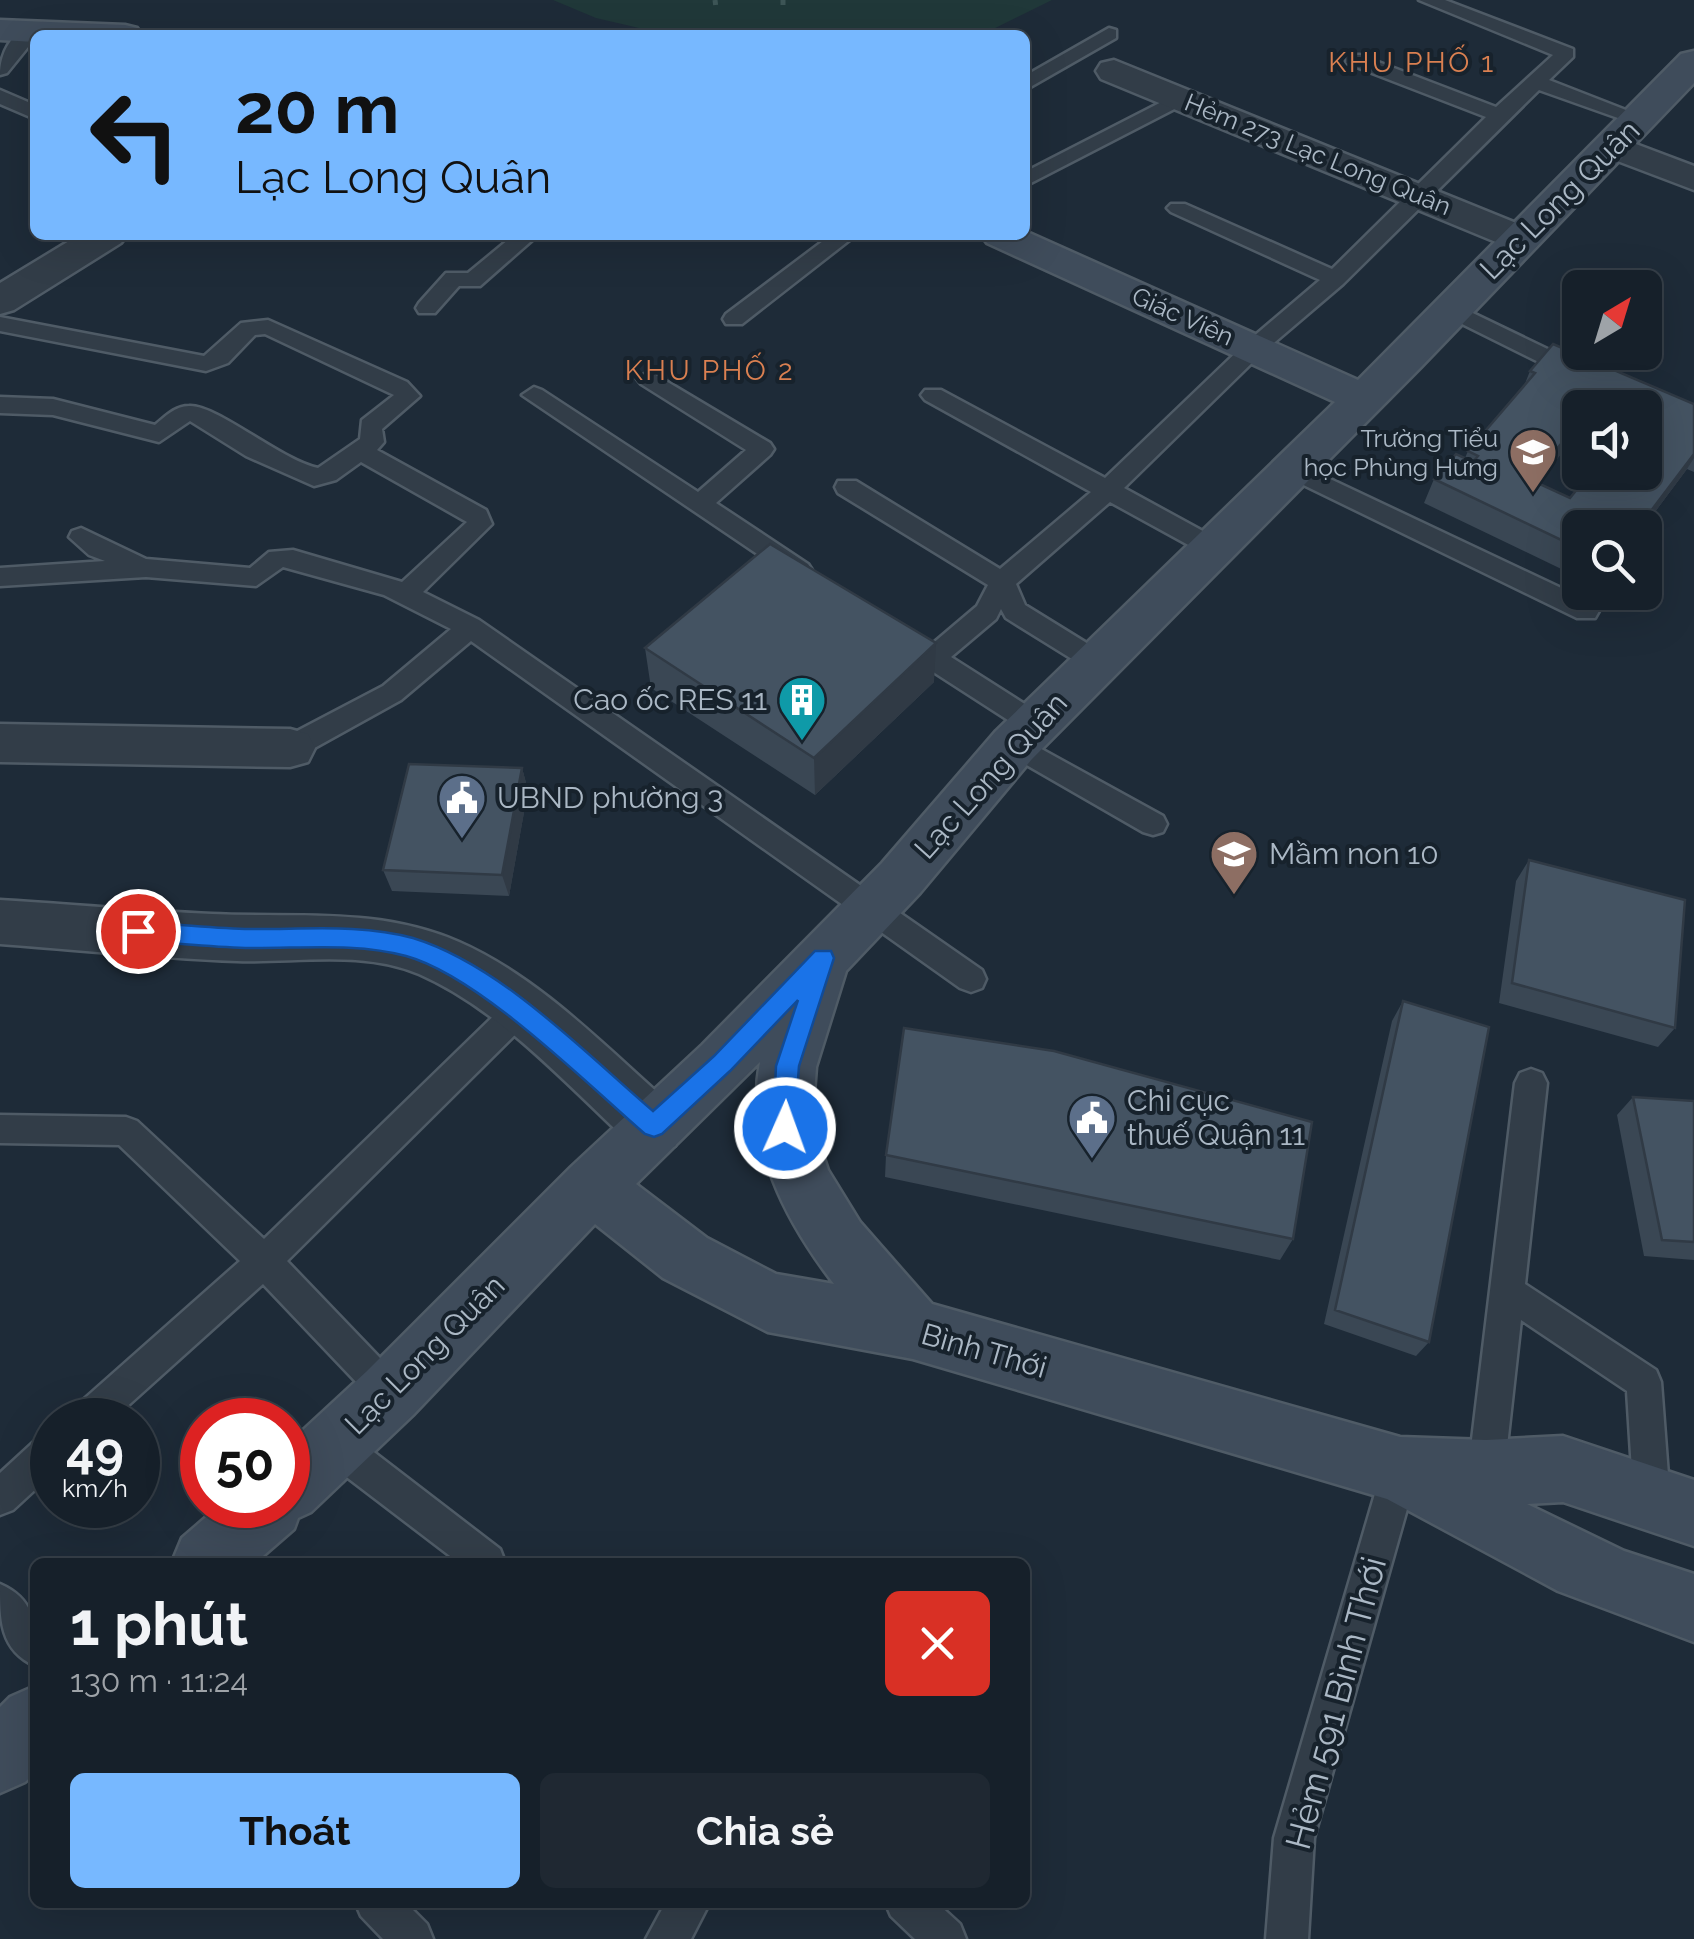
<!DOCTYPE html>
<html lang="vi">
<meta charset="utf-8">
<style>
:root{--surface:#16202a;--page:#1f2832;--text:#f1f3f6;--muted:#9ea3a8;--line:#353e47;--accent:#77b8ff}
body{margin:0;font-family:Raleway,sans-serif;background:var(--page);color:var(--text);height:100vh;display:flex;flex-direction:column;font-size:38px;white-space:nowrap}
*{box-sizing:border-box;margin:0}
p{font-size:32px;color:var(--muted)}
.icon{flex:none;width:55px;height:55px;fill:none;stroke:currentColor;stroke-width:2;stroke-linecap:round;stroke-linejoin:round}
.map{position:relative;flex:1;overflow:hidden}
.panel{position:absolute;left:30px;top:1558px;width:1000px;height:350px;display:flex;flex-direction:column;background:var(--surface);border-radius:15px;box-shadow:0 10px 40px #0002,0 0 0 2px var(--line)}
.panel>*{flex:none}
.banner{position:absolute;left:30px;top:30px;width:1000px;height:210px;border-radius:15px;box-shadow:0 10px 40px #0002,0 0 0 2px var(--line);background:#77b8ff;color:#111;overflow:hidden}
.needle{width:65px;rotate:38deg}
.tools{position:absolute;left:1562px;top:270px;display:grid;gap:20px}
.tools a{display:grid;place-items:center;width:100px;height:100px;border-radius:15px;background:var(--surface);box-shadow:0 10px 40px #0002,0 0 0 2px var(--line);font-size:50px}
.speed{position:absolute;left:30px;top:1398px;display:flex;gap:20px;font-size:50px;font-weight:700;text-align:center}
.speed>*{display:grid;place-content:center;width:130px;height:130px;border-radius:50%;background:var(--surface);box-shadow:0 10px 40px #0002,0 0 0 2px var(--line);line-height:1}
.speed small{font-size:25px;font-weight:400}
.speed .limit{border:15px solid #d22;background:#fff;color:#111}
.pin{position:absolute;display:grid;place-items:center;width:85px;height:85px;color:#fff;margin:-42px;border:5px solid #fff;border-radius:50%;box-shadow:0 2px 10px #0007}
.me{position:absolute;width:110px;margin:-55px;rotate:2deg;stroke-linejoin:round;filter:drop-shadow(0 0 8px #0008)}
.turn{display:flex;align-items:center;gap:35px;height:210px;padding:0 40px;font-size:45px}
.turn .icon{width:130px;height:130px;stroke-width:2.5}
.turn b{display:block;font-size:70px;line-height:85px}
.round{display:grid;place-items:center;flex:none;width:105px;height:105px;border-radius:15px;background:var(--page)}
.headline{display:flex;align-items:center;justify-content:space-between;height:170px;padding:0 40px}
h1{font-size:60px;font-weight:700;line-height:75px}
.cta{display:flex;gap:20px;margin-top:auto;padding:20px 40px}
.cta a{flex:1;height:115px;border-radius:15px;background:var(--accent);color:#111;font-size:40px;font-weight:700;line-height:115px;text-align:center}
.cta a+a{background:var(--page);color:var(--text)}
.map>svg:first-child{display:block}
.green{fill:#203839}
.lines{fill:none;stroke-linecap:round;stroke-linejoin:round}
.lane-casing{stroke:#4f5b66;stroke-width:5}
.street-casing{stroke:#4f5b66;stroke-width:5}
.secondary-casing{stroke:#4f5b66;stroke-width:5}
.path{stroke:#3d5556;stroke-width:5;stroke-dasharray:5 5;stroke-linecap:butt}
.lane{fill:#323d48;fill-rule:evenodd}
.street{fill:#323d48;fill-rule:evenodd}
.secondary{fill:#3f4c5b;fill-rule:evenodd}
.wall{fill:#3a4754;fill-rule:evenodd}
.shaded-wall{fill:#303a45}
.building{fill:#445362;stroke:#303a45;stroke-width:2.5;fill-rule:evenodd}
.route{fill:#1a73e8;stroke:#114b97;stroke-width:2.5}
.labels{text-anchor:middle;stroke-width:8;stroke-linejoin:round;paint-order:stroke}
.far-street-label{font-size:25px;fill:#abb8c5;stroke:#17222c}
.far-poi-label{font-size:25px;fill:#abb8c5;stroke:#17222c;text-anchor:end}
.far-neighbourhood-label{font-size:28px;letter-spacing:2.5px;fill:#da8051;stroke:#17222c}
.street-label{font-size:30px;fill:#abb8c5;stroke:#17222c}
.poi-label{font-size:30px;fill:#abb8c5;stroke:#17222c;text-anchor:start}
.near-street-label{font-size:35px;fill:#abb8c5;stroke:#17222c}
</style>
<div class="map">
<svg width="1694" height="1939" viewBox="0 0 1694 1939">
<rect width="100%" height="100%" fill="#1e2b38"/>
<path class="green" d="M 553,0 L 1052,0 L 981,35 L 669,35 L 596,18 Z"/>
<g class="lines">
<g class="lane-casing">
<path id="lane" d="M 1419,0 L 1445,0 L 1573,49 L 1573,57 L 1549,80 L 1649,119 L 1646,123 L 1632,123 L 1539,90 L 1343,284 L 1262,353 L 1124,488 L 1221,541 L 1225,547 L 1221,553 L 1203,553 L 1110,502 L 1016,584 L 1025,605 L 1106,655 L 1110,662 L 1106,669 L 1088,669 L 1006,618 L 1001,609 L 996,619 L 951,657 L 1045,717 L 1049,724 L 1045,731 L 1035,734 L 1025,731 L 907,655 L 903,648 L 907,641 L 916,638 L 931,645 L 977,606 L 988,585 L 838,493 L 835,487 L 838,481 L 856,481 L 1000,569 L 1091,492 L 925,400 L 921,395 L 925,390 L 941,390 L 1105,478 L 1246,343 L 1320,280 L 1171,212 L 1167,208 L 1171,204 L 1185,204 L 1332,269 L 1486,117 L 1346,63 L 1346,55 L 1360,55 L 1496,107 L 1553,55 Z
M 31,25 L 41,31 L 7,73 L 0,75 C 0,54 11,33 31,25 Z
M 1109,28 L 1116,30 L 1116,38 L 1025,90 L 1025,76 Z
M 0,90 L 35,105 L 35,119 L 0,104 Z
M 1181,92 L 1191,98 L 1188,102 L 1025,186 L 1025,172 Z
M 514,235 L 538,235 L 480,286 L 459,286 L 435,313 L 419,313 L 416,308 L 419,303 L 446,273 L 468,273 Z
M 831,235 L 856,235 L 742,324 L 726,324 L 723,319 L 726,314 Z
M 1452,303 L 1587,368 L 1591,373 L 1579,380 L 1571,378 L 1444,315 L 1441,310 L 1444,305 Z
M 0,317 L 204,356 L 241,323 L 268,320 L 407,382 L 420,396 L 382,429 L 384,442 L 377,450 L 486,510 L 492,524 L 423,592 L 479,620 L 982,970 L 986,979 L 982,988 L 971,992 L 960,988 L 471,641 L 401,700 L 300,756 L 290,759 L 280,756 L 276,748 L 280,740 L 383,686 L 451,629 L 384,595 L 283,567 L 256,586 L 146,577 L 0,586 L 0,568 L 105,561 L 89,555 L 69,537 L 72,531 L 81,528 L 146,559 L 250,568 L 269,552 L 293,550 L 402,582 L 467,522 L 361,462 L 336,480 L 314,486 L 246,456 L 190,421 L 159,442 L 53,415 L 0,413 L 0,397 L 53,399 L 155,425 C 166,416 175,406 189,406 C 216,404 282,461 318,468 L 360,439 L 362,420 L 394,395 L 265,334 L 255,335 L 228,363 L 206,371 L 0,331 Z
M 649,371 L 770,443 L 774,449 L 770,455 L 716,503 L 808,564 L 812,570 L 808,576 L 790,576 L 522,395 L 534,387 L 542,390 L 698,492 L 746,450 L 641,384 L 637,379 Z
M 1292,461 L 1595,604 L 1599,611 L 1595,618 L 1577,618 L 1283,475 L 1280,469 Z
M 1014,734 L 1163,816 L 1167,824 L 1163,832 L 1153,835 L 1143,832 L 1004,752 L 1000,745 L 1004,738 Z
M 519,998 L 530,1002 L 534,1011 L 530,1020 L 287,1261 L 402,1381 L 407,1393 L 402,1405 L 390,1410 L 378,1405 L 263,1284 L 112,1420 L 68,1420 L 74,1408 L 240,1261 L 119,1145 L 0,1143 L 0,1115 L 126,1117 L 137,1121 L 264,1239 L 508,1002 Z
M 1531,1069 L 1542,1073 L 1547,1083 L 1525,1284 L 1656,1370 L 1661,1382 L 1670,1502 L 1665,1515 L 1652,1520 L 1639,1515 L 1634,1502 L 1627,1391 L 1521,1320 L 1504,1473 L 1499,1486 L 1486,1491 L 1473,1486 L 1468,1473 L 1515,1083 L 1520,1073 Z
M 336,1428 L 349,1433 L 500,1549 L 505,1562 L 458,1562 L 323,1459 L 318,1446 L 323,1433 Z
M 52,1432 L 52,1474 L 13,1510 L 0,1515 L 0,1473 L 39,1437 Z
M 1400,1452 L 1413,1457 L 1418,1470 L 1314,1838 L 1308,1939 L 1266,1939 L 1274,1838 L 1382,1470 L 1387,1457 Z
M 0,1584 C 39,1601 35,1630 35,1666 C 0,1650 0,1620 0,1584 Z
M 355,1902 L 405,1902 L 427,1924 L 433,1939 L 383,1939 L 361,1916 Z
M 666,1902 L 710,1902 L 691,1939 L 646,1939 Z
M 885,1902 L 936,1902 L 960,1924 L 966,1939 L 915,1939 L 891,1916 Z"/>
</g>
<g class="street-casing">
<path id="street" d="M 1114,60 L 1536,231 L 1542,239 L 1536,247 L 1522,251 L 1508,247 L 1101,79 L 1096,71 L 1101,63 Z
M 1612,135 L 1694,166 L 1694,190 L 1599,154 L 1593,146 L 1599,138 Z
M 79,235 L 127,235 L 121,243 L 14,310 L 0,314 L 0,283 Z
M 0,724 L 290,729 L 308,734 L 315,748 L 308,762 L 290,767 L 0,762 Z
M 0,900 C 71,904 141,911 212,914 C 297,918 379,907 459,942 C 541,978 608,1050 675,1108 L 683,1127 L 675,1146 L 654,1153 L 633,1146 C 568,1086 501,1010 419,974 C 363,950 296,963 237,961 C 158,958 79,950 0,944 Z"/>
</g>
<g class="secondary-casing">
<path id="secondary" d="M 0,20 L 125,25 L 137,28 L 142,35 L 35,35 L 35,42 L 0,40 Z
M 1694,51 L 1694,83 L 1421,367 L 1032,759 L 920,893 L 846,971 L 816,1067 L 813,1106 L 819,1143 L 828,1170 L 860,1222 L 932,1304 L 1400,1437 L 1486,1440 L 1563,1436 L 1694,1480 L 1694,1546 L 1563,1502 L 1527,1504 L 1624,1551 L 1694,1574 L 1694,1642 L 1558,1591 L 1387,1499 L 913,1359 L 768,1332 L 663,1278 L 595,1224 L 413,1415 L 311,1512 L 298,1518 L 294,1529 L 256,1562 L 172,1562 L 182,1538 L 220,1505 L 288,1505 L 288,1444 L 367,1371 L 571,1167 L 702,1045 L 882,863 L 996,731 L 1335,402 L 987,243 L 981,235 L 1025,235 L 1025,231 L 1358,380 L 1681,54 ZM 760,1062 C 745,1145 785,1220 834,1284 L 776,1274 L 707,1238 L 636,1184 Z
M 35,1686 L 35,1773 L 25,1782 L 0,1793 L 0,1707 L 10,1697 Z"/>
</g>
<path class="path" d="M 715,0 L 716,8
M 783,0 L 783,7"/>
<use href="#lane" class="lane"/>
<use href="#street" class="street"/>
<use href="#secondary" class="secondary"/>
</g>
<path class="wall" d="M 1530,371 L 1694,404 L 1694,472 L 1687,469 L 1643,528 L 1580,528 L 1580,578 L 1424,503 L 1434,479 L 1465,458 L 1468,451 L 1524,386 ZM 1580,408 L 1645,408 L 1570,498 L 1537,483 L 1580,431 Z
M 645,648 L 934,682 L 815,795 L 651,688 Z
M 522,768 L 528,790 L 509,896 L 392,891 L 383,870 Z
M 1529,860 L 1675,1028 L 1658,1047 L 1499,1003 L 1516,881 Z
M 1403,1001 L 1429,1342 L 1416,1356 L 1324,1324 L 1392,1021 Z
M 1633,1097 L 1694,1101 L 1694,1260 L 1644,1256 L 1617,1115 Z
M 886,1155 L 1293,1239 L 1280,1260 L 885,1177 Z"/>
<path class="shaded-wall" d="M 1580,421 L 1580,431 L 1520,504 L 1531,480 Z
M 1694,454 L 1694,458 L 1687,469 L 1643,528 L 1638,528 Z
M 936,643 L 934,682 L 815,795 L 814,758 Z
M 522,768 L 528,790 L 509,896 L 502,875 Z"/>
<path class="building" d="M 1553,344 L 1694,404 L 1694,454 L 1638,528 L 1580,528 L 1580,549 L 1434,479 L 1456,454 L 1473,462 L 1478,456 L 1468,451 L 1535,373 L 1530,371 ZM 1597,400 L 1614,408 L 1645,408 L 1645,472 L 1591,472 L 1570,498 L 1531,480 L 1580,421 L 1580,408 L 1591,408 Z
M 770,544 L 936,643 L 814,758 L 645,648 Z
M 409,764 L 522,768 L 502,875 L 383,870 Z
M 1529,860 L 1685,900 L 1675,1028 L 1512,983 Z
M 1403,1001 L 1489,1027 L 1429,1342 L 1335,1310 Z
M 904,1028 L 1054,1051 L 1312,1122 L 1293,1239 L 886,1155 Z
M 1633,1097 L 1694,1101 L 1694,1242 L 1662,1240 Z"/>
<path class="route" d="M 138,922 C 174,924 209,928 245,929 C 299,930 360,923 413,938 C 501,965 584,1052 653,1111 L 714,1056 L 815,951 L 831,951 L 834,958 L 799,1066 L 794,1136 L 785,1139 L 777,1136 L 773,1128 L 776,1066 L 798,1000 L 730,1071 L 662,1134 L 654,1137 L 645,1134 C 586,1083 479,976 406,956 C 355,942 298,949 245,948 C 210,947 174,943 138,941 L 127,931 Z"/>
<defs>
<g id="school-pin" transform="scale(2.5)"><path d="M0 17L-7.5 6A9.5 9.5 0 1 1 7.5 6Z" fill="#8d6e63" stroke="#17222c"/><path d="M0-5L7-2L0 1L-7-2ZM-4 1L0 2.5L4 1V4Q0 6-4 4Z" fill="#fff"/></g>
<g id="building-pin" transform="scale(2.5)"><path d="M0 17L-7.5 6A9.5 9.5 0 1 1 7.5 6Z" fill="#0f9aa8" stroke="#17222c"/><path d="M-4-6H4V6H1V3H-1V6H-4ZM-2.5-4.3h1.7v1.8h-1.7ZM.8-4.3h1.7v1.8H.8ZM-2.5-1h1.7V.8h-1.7ZM.8-1h1.7V.8H.8Z" fill="#fff"/></g>
<g id="civic-pin" transform="scale(2.5)"><path d="M0 17L-7.5 6A9.5 9.5 0 1 1 7.5 6Z" fill="#5c6f8a" stroke="#17222c"/><path d="M-.6-6.5H3V-4.5H.6V-3L4-1V1h2V6H-6V1h2V-1L-.6-3ZM-1.2 2.5V6h2.4V2.5Z" fill="#fff"/></g>
</defs>
<g fill-rule="evenodd">
<use href="#school-pin" x="1533" y="452"/>
<use href="#building-pin" x="802" y="700"/>
<use href="#civic-pin" x="462" y="798"/>
<use href="#school-pin" x="1234" y="854"/>
<use href="#civic-pin" x="1092" y="1118"/>
</g>
<g class="labels">
<g class="far-street-label">
<text transform="translate(1318 154) rotate(22)" y="9">Hẻm 273 Lạc Long Quân</text>
<text transform="translate(1183 316) rotate(24)" y="9">Giác Viên</text>
</g>
<g class="far-poi-label">
<text x="1498" y="447">Trường Tiểu<tspan x="1498" dy="29">học Phùng Hưng</tspan></text>
</g>
<g class="far-neighbourhood-label">
<text x="1412" y="72">KHU PHỐ 1</text>
<text x="710" y="380">KHU PHỐ 2</text>
</g>
<g class="street-label">
<text transform="translate(1560 200) rotate(-45)" y="10">Lạc Long Quân</text>
<text transform="translate(991 776) rotate(-48)" y="10">Lạc Long Quân</text>
<text transform="translate(984 1351) rotate(16)" y="10">Bình Thới</text>
<text transform="translate(425 1355) rotate(-45)" y="10">Lạc Long Quân</text>
</g>
<g class="poi-label">
<text x="767" y="710" text-anchor="end">Cao ốc RES 11</text>
<text x="497" y="808">UBND phường 3</text>
<text x="1269" y="864">Mầm non 10</text>
<text x="1127" y="1111">Chi cục<tspan x="1127" dy="34">thuế Quận 11</tspan></text>
</g>
<g class="near-street-label">
<text transform="translate(1336 1703) rotate(-75)" y="12">Hẻm 591 Bình Thới</text>
</g>
</g>
</svg>
<div class="tools">
<a><svg class="needle" viewBox="-14 -14 28 28"><path d="M0-13l5 13h-10z" fill="#e53935"/><path d="M0 13l5-13h-10z" fill="#9ea3a8"/></svg></a>
<a><svg class="icon" aria-label="sound" viewBox="0 0 24 24"><path d="M4 9h4l5-4v14l-5-4H4zM17 9q2 3 0 6"/></svg></a>
<a><svg class="icon" aria-label="search" viewBox="0 0 24 24"><circle cx="10" cy="10" r="6"/><path d="M15 15l6 6"/></svg></a>
</div>
<div class="speed"><div>49<small>km/h</small></div><div class="limit">50</div></div>
<div class="pin" style="left:138px;top:931px;background:#d93025"><svg class="icon" aria-label="arrive" viewBox="0 0 24 24"><path d="M6 21V4h12l-3 4 3 4H6"/></svg></div>
<svg class="me" style="left:785px;top:1128px" viewBox="-20 -20 40 40"><circle r="17" fill="#1a73e8" stroke="#fff" stroke-width="3"/><path d="M0-11L8 9 0 5-8 9z" fill="#fff"/></svg>
<div class="banner">
<div class="turn"><svg class="icon" aria-label="left" viewBox="0 0 24 24"><path d="M17 20v-9H6M10 6l-5 5 5 5"/></svg><div><b>20 m</b>Lạc Long Quân</div></div>
</div>
<section class="panel">
<div class="headline"><div><h1>1 phút</h1><p>130 m · 11:24</p></div><a class="round" style="background:#d93025;color:#fff"><svg class="icon" aria-label="close" viewBox="0 0 24 24"><path d="M6 6l12 12M18 6L6 18"/></svg></a></div>
<div class="cta"><a>Thoát</a><a>Chia sẻ</a></div>
</section>
</div>
